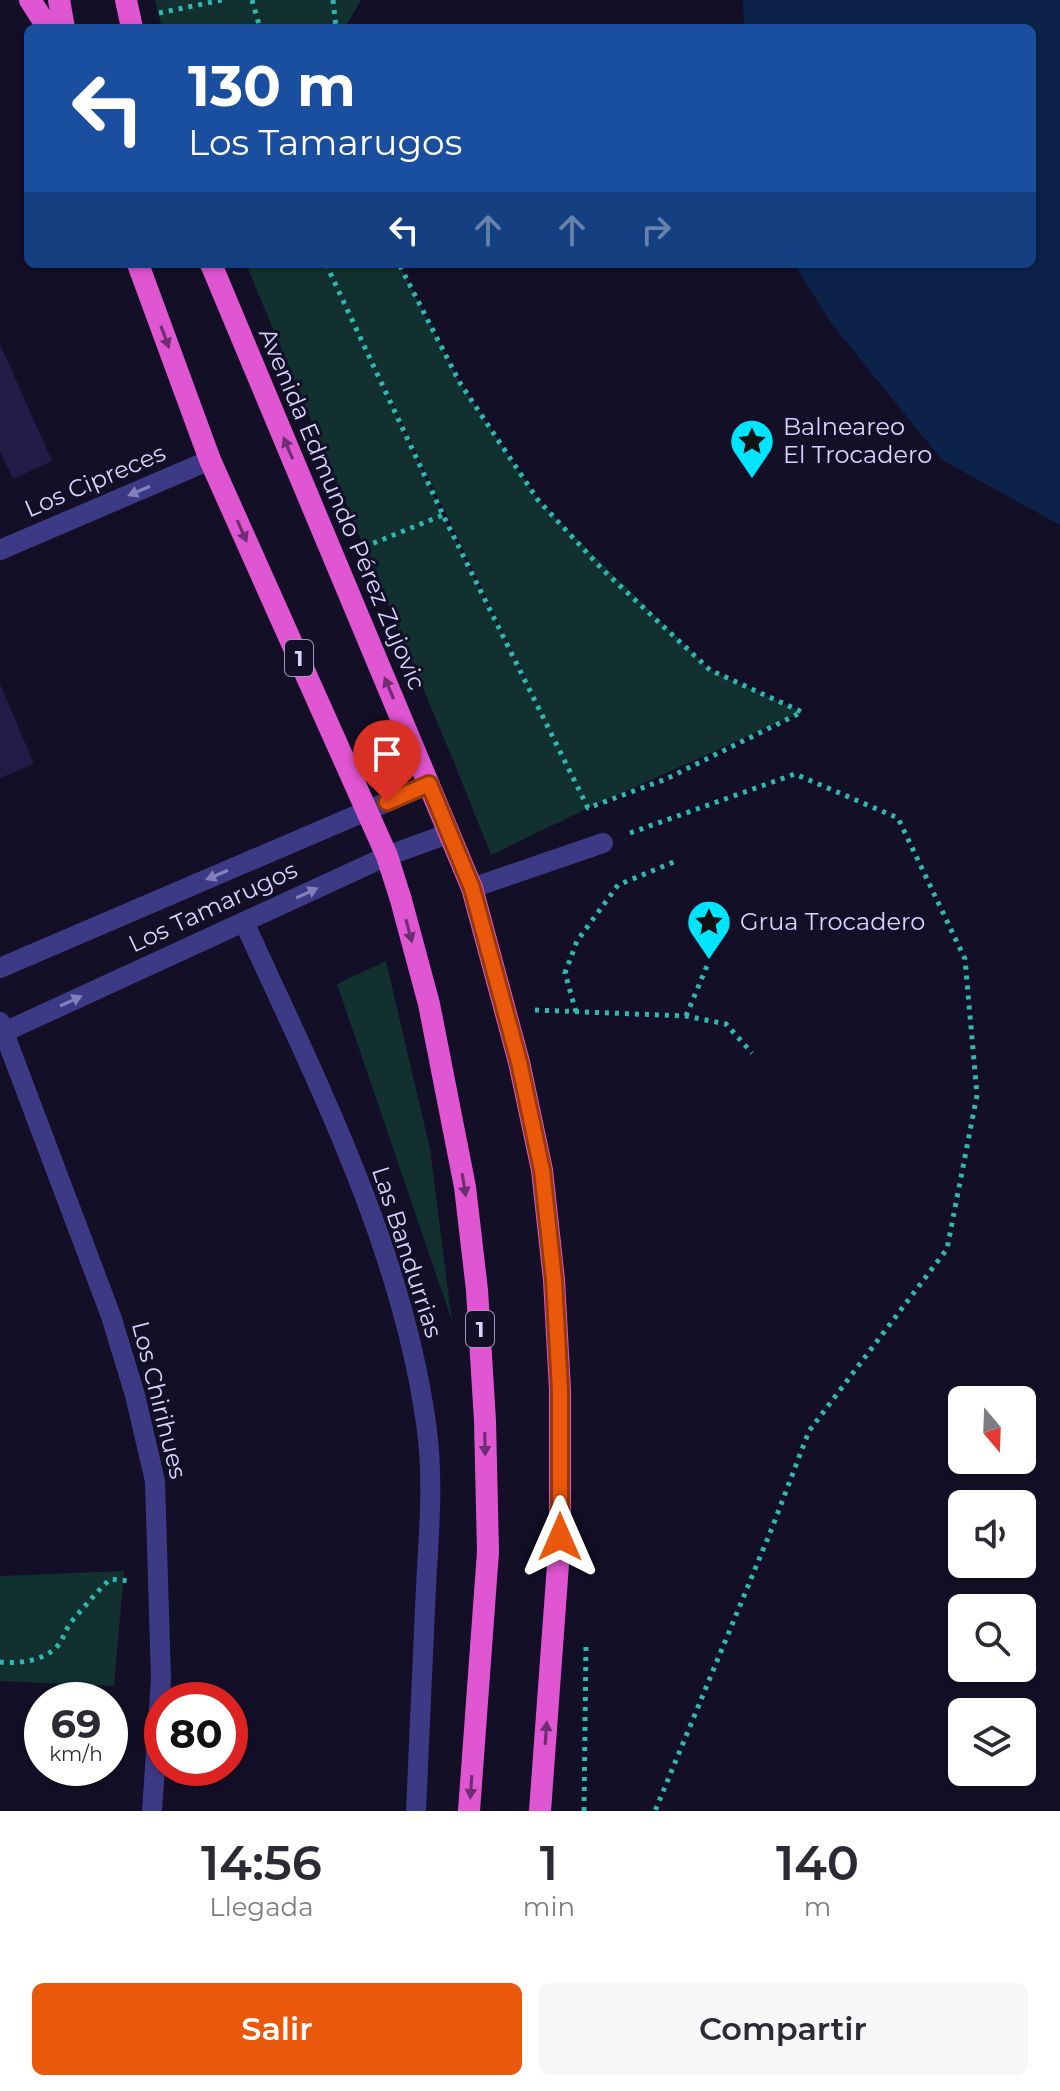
<!DOCTYPE html>
<html lang="es">
<meta charset="utf-8">
<style>
:root{--surface:#fff;--page:#f7f7f7;--text:#2b2b33;--muted:#7c7c81;--accent:#ea580c}
body{margin:0;font-family:Montserrat,sans-serif;background:var(--page);color:var(--text);height:100vh;display:flex;flex-direction:column;font-size:30px;white-space:nowrap}
*{box-sizing:border-box;margin:0}
p{font-size:26px;color:var(--muted)}
.icon{flex:none;width:44px;height:44px;fill:none;stroke:currentColor;stroke-width:2;stroke-linecap:round;stroke-linejoin:round}
.map{position:relative;height:1811px;overflow:hidden}
.drawer{display:flex;flex-direction:column;background:var(--surface);flex:1}
.drawer>*{flex:none}
.banner{position:absolute;left:24px;top:24px;width:1012px;height:244px;border-radius:12px;box-shadow:0 2px 6px #0004;background:#1a4fa0;color:#fff;overflow:hidden}
.needle{width:52px;rotate:161deg}
.buttons{position:absolute;left:948px;top:1386px;display:grid;gap:16px}
.buttons a{display:grid;place-items:center;width:88px;height:88px;border-radius:12px;background:var(--surface);box-shadow:0 2px 6px #0004;font-size:40px}
.speed{position:absolute;left:24px;top:1682px;display:flex;gap:16px;font-size:40px;font-weight:700;text-align:center}
.speed>*{display:grid;place-content:center;width:104px;height:104px;border-radius:50%;background:var(--surface);box-shadow:0 2px 6px #0004;line-height:1}
.speed small{font-size:20px;font-weight:400}
.speed .limit{border:12px solid #d22;background:#fff;color:#111}
.pin{position:absolute;display:grid;place-items:center;width:68px;height:68px;color:#fff;margin:-82px -34px;border-radius:50% 50% 50% 0;rotate:-45deg;box-shadow:0 0 8px #0007}
.pin .icon{rotate:45deg}
.me{position:absolute;width:88px;margin:-44px;rotate:0deg;stroke-linejoin:round;filter:drop-shadow(0 0 6px #0008)}
.turn{display:flex;align-items:center;gap:28px;height:168px;padding:0 32px;font-size:36px}
.turn .icon{width:104px;height:104px;stroke-width:2.5}
.turn b{display:block;font-size:56px;line-height:68px}
.lanes{display:flex;align-items:center;height:76px;padding:0 32px;background:#0003;justify-content:center;gap:40px;direction:ltr}
.lanes .off{opacity:.35}
.eta{display:flex;justify-content:space-evenly;align-items:center;height:136px;text-align:center}
.eta b{font-size:48px;font-weight:600;line-height:56px}
.button{display:flex;gap:16px;margin-top:auto;padding:16px 32px}
.button a{flex:1;height:92px;border-radius:12px;background:var(--accent);color:#fff;font-size:32px;font-weight:600;line-height:92px;text-align:center}
.button a+a{background:var(--page);color:var(--text)}
.map>svg:first-child{display:block}
.green{fill:#12302f;fill-rule:evenodd}
.water{fill:#0c2248}
.building{fill:#241b47}
.lines{fill:none;stroke-linecap:round;stroke-linejoin:round}
.path{stroke:#2fb8b0;stroke-width:5;stroke-dasharray:4 6;stroke-linecap:butt}
.service{stroke:#3d3a85;stroke-width:20}
.minor{stroke:#3d3a85;stroke-width:20}
.trunk{stroke:#e055d1;stroke-width:22}
.oneway{fill:#6f2e73}
.oneway2{fill:#837fbc}
.route-casing{stroke:#983908;stroke-width:20}
.route{stroke:#ea580c;stroke-width:14}
.labels{text-anchor:middle;stroke-width:6;stroke-linejoin:round;paint-order:stroke}
.shield{fill:#130f26;stroke:#9e99be;stroke-width:2}
.shield-label{font-size:22px;font-weight:bold;fill:#d9d4ff}
.poi-label{font-size:24px;fill:#d9d4ff;stroke:#130f26;text-anchor:start}
.street-label{font-size:24px;fill:#d9d4ff;stroke:#130f26}
</style>
<div class="map">
<svg width="1060" height="1811" viewBox="0 0 1060 1811">
<rect width="100%" height="100%" fill="#130f26"/>
<path class="green" d="M 155,0 L 361,0 L 345,28 L 162,28 Z
M 246,264 L 399,264 L 460,383 L 538,500 L 710,670 L 802,712 L 588,808 L 491,855 L 453,760 ZM 370,357 L 533,694 L 533,695 L 443,515 Z
M 386,961 L 430,1149 L 452,1321 L 337,984 Z
M 124,1571 L 114,1686 L 0,1681 L 0,1576 Z"/>
<path class="water" d="M 743,0 L 1060,0 L 1060,525 L 942,460 L 831,323 L 794,264 L 1032,264 L 1032,28 L 744,28 Z"/>
<path class="building" d="M 0,344 L 52,461 L 13,479 L 0,451 Z
M 0,684 L 34,764 L 0,778 Z"/>
<g class="lines">
<path class="path" d="M 252,0 L 260,28
M 333,0 L 336,28
M 159,13 L 222,0
M 326,264 L 443,515 L 588,808 L 666,779 L 802,712 L 710,670 L 603,570 L 538,500 L 460,383 L 399,264
M 364,547 L 443,515
M 630,833 L 795,774 L 898,818 L 965,959 L 977,1095 L 947,1249 L 809,1431 L 772,1528 L 655,1811
M 535,1010 L 686,1016 L 726,1024 L 752,1053
M 576,1012 L 565,973 L 577,941 L 618,885 L 676,861
M 686,1016 L 709,961
M 0,1662 C 19,1664 46,1661 59,1644 C 64,1637 66,1629 71,1622 C 84,1607 96,1593 110,1579 L 130,1581
M 584,1811 L 586,1644"/>
<path class="service" d="M 472,888 L 603,843"/>
<path class="minor" d="M 0,550 L 210,460
M 244,922 C 317,1082 401,1246 426,1423 C 434,1477 429,1532 426,1586 C 423,1661 419,1736 416,1811
M 0,968 L 429,784
M 0,1022 L 111,1316 L 135,1395 L 155,1481 L 161,1679 L 152,1811
M 0,1034 L 387,856 L 450,833"/>
<path class="trunk" d="M 30,0 L 48,28
M 59,0 L 64,28
M 126,0 L 132,28
M 138,264 L 210,460 L 387,856 L 401,900 L 429,1004 L 465,1187 L 477,1290 L 485,1421 L 488,1552 L 469,1811
M 211,264 L 472,888 L 519,1062 L 542,1170 L 554,1280 L 560,1390 L 560,1537 L 540,1811"/>
</g>
<defs><path id="oneway-solid" d="M-6-.8H1V-3.2L6.5 0L1 3.2V.8H-6Z" transform="scale(2)"/></defs>
<g class="oneway">
<use href="#oneway-solid" transform="translate(165 337) rotate(70)"/>
<use href="#oneway-solid" transform="translate(288 448) rotate(-113)"/>
<use href="#oneway-solid" transform="translate(242 531) rotate(66)"/>
<use href="#oneway-solid" transform="translate(389 688) rotate(-113)"/>
<use href="#oneway-solid" transform="translate(409 931) rotate(75)"/>
<use href="#oneway-solid" transform="translate(464 1185) rotate(81)"/>
<use href="#oneway-solid" transform="translate(485 1444) rotate(89)"/>
<use href="#oneway-solid" transform="translate(546 1733) rotate(-86)"/>
<use href="#oneway-solid" transform="translate(471 1787) rotate(94)"/>
</g>
<g class="oneway2">
<use href="#oneway-solid" transform="translate(139 491) rotate(157)"/>
<use href="#oneway-solid" transform="translate(217 875) rotate(157)"/>
<use href="#oneway-solid" transform="translate(307 893) rotate(-25)"/>
<use href="#oneway-solid" transform="translate(71 1001) rotate(-25)"/>
</g>
<g class="lines">
<g class="route-casing">
<path id="route" d="M 387,802 L 429,784 L 472,888 L 519,1062 L 542,1170 L 554,1280 L 560,1390 L 560,1537"/>
</g>
<use href="#route" class="route"/>
</g>
<defs>
<g id="sight-pin" transform="scale(2.3)"><path d="M0 17L-7.5 6A9.5 9.5 0 1 1 7.5 6Z" fill="#00e5ff" stroke="#130f26"/><path d="M0-6L1.8-2.2L6-1.7L2.9 1.2L3.7 5.4L0 3.3L-3.7 5.4L-2.9 1.2L-6-1.7L-1.8-2.2Z" fill="#111"/></g>
</defs>
<g fill-rule="evenodd">
<use href="#sight-pin" x="752" y="441"/>
<use href="#sight-pin" x="709" y="922"/>
</g>
<g class="labels">
<g class="shield">
<rect x="285" y="640" width="28" height="36" rx="6"/>
<rect x="466" y="1311" width="28" height="36" rx="6"/>
</g>
<g class="shield-label">
<text x="299" y="666">1</text>
<text x="480" y="1337">1</text>
</g>
<g class="poi-label">
<text x="783" y="435">Balneareo<tspan x="783" dy="28">El Trocadero</tspan></text>
<text x="740" y="930">Grua Trocadero</text>
</g>
<g class="street-label">
<text transform="translate(95 481) rotate(-23)" y="8">Los Cipreces</text>
<text transform="translate(342 509) rotate(67)" y="8">Avenida Edmundo Pérez Zujovic</text>
<text transform="translate(213 907) rotate(-25)" y="8">Los Tamarugos</text>
<text transform="translate(407 1252) rotate(72)" y="8">Las Bandurrias</text>
<text transform="translate(159 1400) rotate(76)" y="8">Los Chirihues</text>
</g>
</g>
</svg>
<div class="buttons">
<a><svg class="needle" viewBox="-14 -14 28 28"><path d="M0-13l5 13h-10z" fill="#e53935"/><path d="M0 13l5-13h-10z" fill="#7c7c81"/></svg></a>
<a><svg class="icon" aria-label="sound" viewBox="0 0 24 24"><path d="M4 9h4l5-4v14l-5-4H4zM17 9q2 3 0 6"/></svg></a>
<a><svg class="icon" aria-label="search" viewBox="0 0 24 24"><circle cx="10" cy="10" r="6"/><path d="M15 15l6 6"/></svg></a>
<a><svg class="icon" aria-label="layers" viewBox="0 0 24 24"><path d="M12 4l9 5-9 5-9-5zM3 14l9 5 9-5"/></svg></a>
</div>
<div class="speed"><div>69<small>km/h</small></div><div class="limit">80</div></div>
<div class="pin" style="left:387px;top:802px;background:#d93025"><svg class="icon" aria-label="arrive" viewBox="0 0 24 24"><path d="M6 21V4h12l-3 4 3 4H6"/></svg></div>
<svg class="me" style="left:560px;top:1537px" viewBox="-20 -20 40 40"><path d="M0-17L14 15 0 8-14 15z" fill="#ea580c" stroke="#fff" stroke-width="4"/></svg>
<div class="banner">
<div class="turn"><svg class="icon" aria-label="left" viewBox="0 0 24 24"><path d="M17 20v-9H6M10 6l-5 5 5 5"/></svg><div><b>130 m</b>Los Tamarugos</div></div>
<div class="lanes"><svg class="icon" aria-label="left" viewBox="0 0 24 24"><path d="M17 20v-9H6M10 6l-5 5 5 5"/></svg><svg class="icon off" aria-label="ahead" viewBox="0 0 24 24"><path d="M12 20V5M6 11l6-6 6 6"/></svg><svg class="icon off" aria-label="ahead" viewBox="0 0 24 24"><path d="M12 20V5M6 11l6-6 6 6"/></svg><svg class="icon off" aria-label="right" viewBox="0 0 24 24"><path d="M7 20v-9h11M14 6l5 5-5 5"/></svg></div>
</div>
</div>
<section class="drawer">
<div class="eta">
<div><b>14:56</b><p>Llegada</p></div>
<div><b>1</b><p>min</p></div>
<div><b>140</b><p>m</p></div>
</div>
<div class="button"><a>Salir</a><a>Compartir</a></div>
</section>
